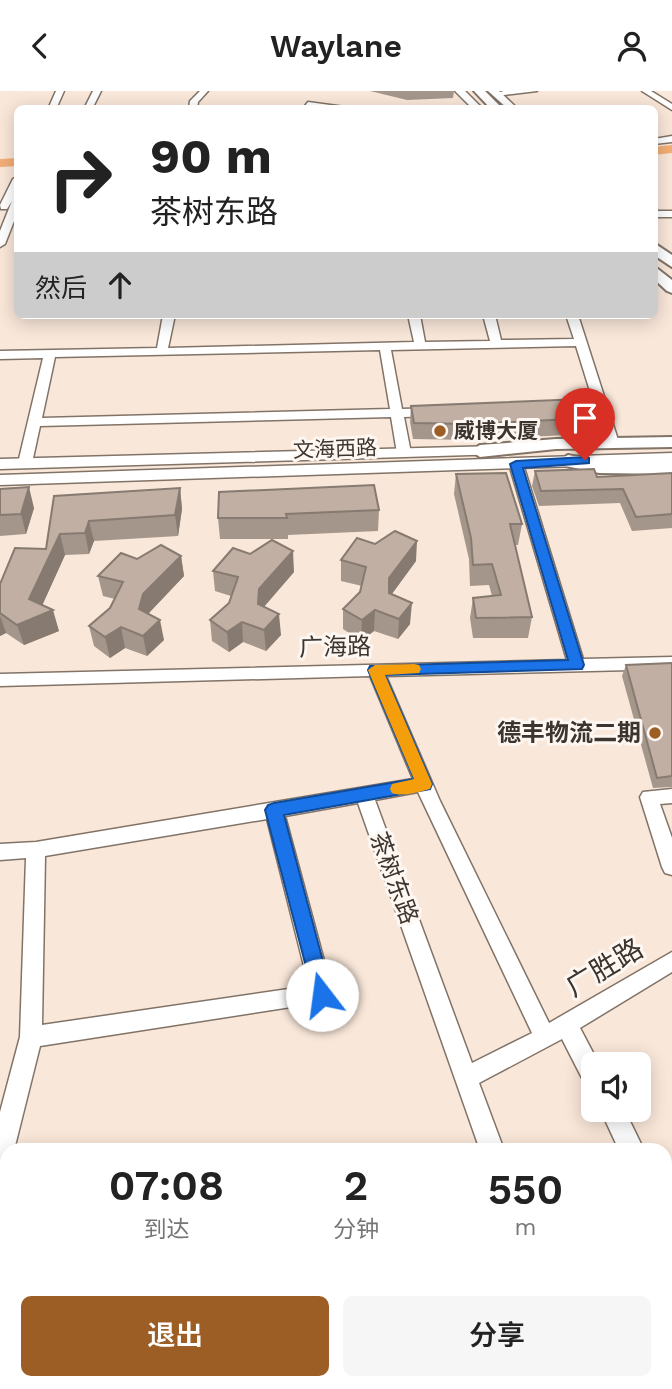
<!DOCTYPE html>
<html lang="zh">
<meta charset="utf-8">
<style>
:root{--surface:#fff;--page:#f6f6f6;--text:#222;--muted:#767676;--accent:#9c5e24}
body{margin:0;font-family:"Work Sans","Noto Sans SC",sans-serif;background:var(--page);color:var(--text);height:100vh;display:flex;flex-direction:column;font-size:26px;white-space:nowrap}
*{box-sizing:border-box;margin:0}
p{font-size:23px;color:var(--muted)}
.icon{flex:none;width:38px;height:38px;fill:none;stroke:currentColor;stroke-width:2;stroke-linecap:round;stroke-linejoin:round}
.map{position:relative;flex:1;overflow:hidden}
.details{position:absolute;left:0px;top:1052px;width:672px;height:247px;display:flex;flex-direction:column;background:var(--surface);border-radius:21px 21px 0 0;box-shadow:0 4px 18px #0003}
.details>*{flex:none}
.hud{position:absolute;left:14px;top:14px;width:644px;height:214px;border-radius:10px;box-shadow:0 4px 18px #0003;background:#fff;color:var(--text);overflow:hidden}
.fabs{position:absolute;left:581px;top:961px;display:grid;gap:14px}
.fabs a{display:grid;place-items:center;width:70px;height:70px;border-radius:10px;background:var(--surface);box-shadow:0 4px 18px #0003;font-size:35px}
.pin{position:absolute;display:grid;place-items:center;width:60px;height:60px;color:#fff;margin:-72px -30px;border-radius:50% 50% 50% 0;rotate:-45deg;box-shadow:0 0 7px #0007}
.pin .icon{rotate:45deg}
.me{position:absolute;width:77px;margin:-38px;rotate:345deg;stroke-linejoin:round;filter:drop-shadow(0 0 5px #0008)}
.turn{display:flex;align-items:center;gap:24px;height:147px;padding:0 21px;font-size:32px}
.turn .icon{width:91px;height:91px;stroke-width:2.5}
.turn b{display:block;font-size:49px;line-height:60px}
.then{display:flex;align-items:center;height:66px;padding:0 21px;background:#0003;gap:14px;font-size:26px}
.eta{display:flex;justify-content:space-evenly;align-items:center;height:119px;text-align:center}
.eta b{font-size:42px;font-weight:600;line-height:49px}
.button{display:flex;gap:14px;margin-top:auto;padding:14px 21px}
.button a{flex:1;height:80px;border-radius:10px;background:var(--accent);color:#fff;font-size:28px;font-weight:600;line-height:80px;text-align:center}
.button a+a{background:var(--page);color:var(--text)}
header{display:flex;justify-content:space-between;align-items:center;height:91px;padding:0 21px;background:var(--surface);font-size:32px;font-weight:600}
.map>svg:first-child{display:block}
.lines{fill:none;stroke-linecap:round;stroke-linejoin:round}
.river{fill:#f4ae75;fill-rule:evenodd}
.minor-casing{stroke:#827367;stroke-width:3}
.major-casing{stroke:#827367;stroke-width:3}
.highway-casing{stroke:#827367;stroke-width:4}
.minor{fill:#fff;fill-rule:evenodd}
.major{fill:#fff;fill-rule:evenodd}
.highway{fill:#fff;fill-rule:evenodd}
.wall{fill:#a5968b}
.shaded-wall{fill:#867a71}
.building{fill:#c0afa2;stroke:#867a71;stroke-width:2}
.route{fill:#1a73e8;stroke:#114b97;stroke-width:2}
.slow{fill:#f59e0b}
.poi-dot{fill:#9c5e24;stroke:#fdf6f1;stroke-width:2.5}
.labels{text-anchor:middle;stroke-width:6;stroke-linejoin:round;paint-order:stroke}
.far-poi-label{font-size:21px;font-weight:bold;fill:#3c352f;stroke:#fdf6f1;text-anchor:start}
.far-street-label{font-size:21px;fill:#3c352f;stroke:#fdf6f1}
.street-label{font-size:24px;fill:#3c352f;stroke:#fdf6f1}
.poi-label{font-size:24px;font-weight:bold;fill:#3c352f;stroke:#fdf6f1;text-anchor:end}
.near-street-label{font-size:28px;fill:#3c352f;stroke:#fdf6f1}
</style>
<header><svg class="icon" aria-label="back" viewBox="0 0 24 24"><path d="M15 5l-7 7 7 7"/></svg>Waylane<svg class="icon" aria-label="person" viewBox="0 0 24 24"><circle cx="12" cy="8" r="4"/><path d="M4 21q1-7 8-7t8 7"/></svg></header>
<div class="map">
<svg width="672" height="1298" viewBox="0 0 672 1298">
<rect width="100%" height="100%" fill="#f9e7d9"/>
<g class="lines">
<path class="river" d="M 672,54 L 672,62 L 654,64 L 654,56 Z
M 18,67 L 18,75 L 0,76 L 0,68 Z"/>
<g class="minor-casing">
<path id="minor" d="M 56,0 L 64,0 L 56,18 L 48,18 Z
M 93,0 L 101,0 L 92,18 L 84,18 Z
M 200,0 L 208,0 L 198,11 L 197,18 L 189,18 L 190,10 Z
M 504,0 L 537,0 L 496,5 L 492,3 Z
M 642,0 L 651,0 L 672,13 L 672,19 Z
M 308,11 L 345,16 L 349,18 L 305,15 Z
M 672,45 L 672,51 L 654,53 L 654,48 Z
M 18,85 L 15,104 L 18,103 L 18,120 L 5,153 L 0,156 L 0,140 L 12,110 L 7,118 L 1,118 L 0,114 L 13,88 Z
M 654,120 L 672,120 L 672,126 L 654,126 Z
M 163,224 L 175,224 L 168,257 L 414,251 L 408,224 L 420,224 L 425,251 L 490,250 L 483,224 L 495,224 L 501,249 L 574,248 L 566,224 L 578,224 L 619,352 L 612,356 L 607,355 L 596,321 L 563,322 L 557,318 L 563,314 L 594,313 L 576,255 L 391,259 L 402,318 L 434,317 L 440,321 L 434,325 L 404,326 L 411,362 L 409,365 L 399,365 L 397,362 L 391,326 L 40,335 L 32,372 L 25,376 L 20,375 L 18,372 L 43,267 L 0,268 L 0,260 L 157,257 ZM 380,259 L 390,318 L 42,327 L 55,266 Z
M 516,369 L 523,373 L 583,568 L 672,566 L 672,578 L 386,585 L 440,710 L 549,932 L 672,861 L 672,881 L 580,937 L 599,973 L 593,973 L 593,996 L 585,993 L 562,948 L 479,992 L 504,1059 L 480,1059 L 358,712 L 285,725 L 333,903 L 330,910 L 40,955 L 14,1059 L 7,1059 L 7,1075 L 0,1078 L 0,1021 L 20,946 L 26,767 L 0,769 L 0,753 L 36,751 L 413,688 L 370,585 L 0,595 L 0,583 L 567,569 L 509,373 ZM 418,701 L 532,942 L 472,972 L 375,709 ZM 267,728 L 309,895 L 42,934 L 45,765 Z
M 672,698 L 672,712 L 660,713 L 672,747 L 672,784 L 665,782 L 662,776 L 640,706 L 643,701 Z
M 600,1018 L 624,1018 L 644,1059 L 619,1059 Z
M 665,1110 L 672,1113 L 672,1147 L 665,1144 Z
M 555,1292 L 582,1292 L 585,1298 L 557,1298 Z"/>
</g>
<g class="major-casing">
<path id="major" d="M 455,0 L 465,0 L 483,18 L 473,18 Z
M 488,0 L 499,0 L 518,18 L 508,18 Z
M 498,355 L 504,357 L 506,360 L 504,363 L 0,378 L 0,368 Z
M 672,362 L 672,372 L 0,394 L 0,384 Z"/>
</g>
<g class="highway-casing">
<path id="highway" d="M 474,0 L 485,0 L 503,18 L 491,18 Z
M 654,152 L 672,164 L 672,176 L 654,164 Z
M 654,175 L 672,189 L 672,202 L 667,200 L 654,188 Z
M 672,346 L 672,356 L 556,358 L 480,366 L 471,360 L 480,354 L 556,348 Z
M 568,364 L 599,370 L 672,371 L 672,383 L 599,382 L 561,374 L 559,370 Z"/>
</g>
<use href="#minor" class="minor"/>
<use href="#major" class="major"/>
<use href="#highway" class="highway"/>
</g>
<path class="wall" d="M 370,0 L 454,0 L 453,7 L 407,9 Z
M 411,315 L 590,327 L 587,343 L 470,349 L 413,348 L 410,331 Z
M 535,380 L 597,386 L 672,382 L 672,437 L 632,440 L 620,412 L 539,415 L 532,395 Z
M 456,383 L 522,433 L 518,454 L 514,454 L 532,526 L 528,547 L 473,547 L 470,527 L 473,507 L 492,505 L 489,494 L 470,495 L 469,468 L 454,403 Z
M 180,397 L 182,418 L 178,445 L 94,450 L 89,463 L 65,464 L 42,514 L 59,540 L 24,554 L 6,542 L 0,545 L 0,493 L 46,458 L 54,405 Z
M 0,398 L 34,417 L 26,443 L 0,445 Z
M 219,401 L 379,419 L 378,440 L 288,444 L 288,448 L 220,448 L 218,427 Z
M 181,465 L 184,485 L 148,523 L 164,549 L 147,565 L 125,557 L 110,567 L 94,555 L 89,535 L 110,517 L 115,508 L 103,505 L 98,485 L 137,468 Z
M 341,469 L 416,470 L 392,503 L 410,533 L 398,548 L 374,540 L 361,550 L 343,538 L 343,518 L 360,501 L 362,495 L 341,490 Z
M 213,480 L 294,481 L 264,516 L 281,544 L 266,560 L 243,551 L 229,561 L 212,550 L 210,529 L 229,512 L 231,505 L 215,500 Z
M 672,572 L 672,696 L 653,697 L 622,585 L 626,574 Z"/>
<path class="shaded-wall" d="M 29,396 L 34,417 L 26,443 L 21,423 Z
M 180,397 L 182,418 L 178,445 L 175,424 Z
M 89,430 L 94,450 L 89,463 L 85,442 Z
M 60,443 L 65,464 L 37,526 L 53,519 L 59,540 L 24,554 L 17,534 Z
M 417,450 L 416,470 L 388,508 L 389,487 Z
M 293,460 L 294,481 L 261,519 L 258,513 L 259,498 Z
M 181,465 L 184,485 L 147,524 L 139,518 L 143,503 Z
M 412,512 L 410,533 L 398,548 L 399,528 Z
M 375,519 L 374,540 L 361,550 L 362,529 Z
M 279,523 L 281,544 L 266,560 L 264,539 Z
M 0,525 L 6,542 L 0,545 Z
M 160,529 L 164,549 L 147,565 L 143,545 Z
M 242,531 L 243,551 L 229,561 L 227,541 Z
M 121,536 L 125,557 L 110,567 L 105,546 Z"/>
<path class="building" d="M 583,308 L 590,327 L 472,333 L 414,332 L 411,315 Z
M 594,378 L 597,386 L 672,382 L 672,423 L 636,426 L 623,398 L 541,400 L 535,380 Z
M 506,382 L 522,433 L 510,433 L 532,526 L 476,527 L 473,507 L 501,504 L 492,473 L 473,474 L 471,447 L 456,383 Z
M 374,394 L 379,419 L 286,423 L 287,427 L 218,427 L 219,401 Z
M 29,396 L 21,423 L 0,424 L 0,398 Z
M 180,397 L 175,424 L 89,430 L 85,442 L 60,443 L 29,508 L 53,519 L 17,534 L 0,522 L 0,493 L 15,457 L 46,458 L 54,405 Z
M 395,440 L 417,450 L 389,487 L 389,502 L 412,512 L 399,528 L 375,519 L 362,529 L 343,518 L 360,501 L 366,476 L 341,469 L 357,447 L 375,453 Z
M 272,449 L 293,460 L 259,498 L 258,513 L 279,523 L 264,539 L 242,531 L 227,541 L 210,529 L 229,512 L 238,486 L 213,480 L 233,457 L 250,463 Z
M 161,454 L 181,465 L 143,503 L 139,518 L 160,529 L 143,545 L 121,536 L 105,546 L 89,535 L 110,517 L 123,491 L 98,485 L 121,462 L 137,468 Z
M 672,572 L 672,685 L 657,687 L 626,574 Z"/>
<path class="route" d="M 585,366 L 589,367 L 589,372 L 523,377 L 584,574 L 582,578 L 385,584 L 432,693 L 430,698 L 284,724 L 332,904 L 329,910 L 322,912 L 315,910 L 265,719 L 268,714 L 274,712 L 414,688 L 368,579 L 370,575 L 568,569 L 510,373 L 516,370 Z"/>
<path class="slow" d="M 414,573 L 419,574 L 421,578 L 419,582 L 385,584 L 432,693 L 430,698 C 419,701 403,706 392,702 L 390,698 L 392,693 L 414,688 L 368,579 L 375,574 Z"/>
<g class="poi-dot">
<circle cx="440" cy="340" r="7"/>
<circle cx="655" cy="642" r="7"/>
</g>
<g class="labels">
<g class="far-poi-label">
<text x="454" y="347">威博大厦</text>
</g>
<g class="far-street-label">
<text transform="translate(335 358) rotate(-2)" y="7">文海西路</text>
</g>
<g class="street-label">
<text transform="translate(335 556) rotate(-1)" y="8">广海路</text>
<text transform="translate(394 787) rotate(70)" y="8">茶树东路</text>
</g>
<g class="poi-label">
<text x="641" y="650">德丰物流二期</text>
</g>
<g class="near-street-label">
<text transform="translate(604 876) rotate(-31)" y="10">广胜路</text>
</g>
</g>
</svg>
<div class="fabs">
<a><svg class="icon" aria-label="sound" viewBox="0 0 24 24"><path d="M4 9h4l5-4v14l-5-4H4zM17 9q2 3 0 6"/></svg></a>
</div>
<div class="pin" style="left:585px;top:369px;background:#d93025"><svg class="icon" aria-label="arrive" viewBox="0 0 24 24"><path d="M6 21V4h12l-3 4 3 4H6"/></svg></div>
<svg class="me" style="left:322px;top:904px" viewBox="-20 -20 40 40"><circle r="19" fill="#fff"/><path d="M0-13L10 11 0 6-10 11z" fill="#1a73e8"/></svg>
<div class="hud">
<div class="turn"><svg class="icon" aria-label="right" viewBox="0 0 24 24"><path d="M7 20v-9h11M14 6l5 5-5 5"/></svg><div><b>90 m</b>茶树东路</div></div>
<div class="then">然后<svg class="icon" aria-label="ahead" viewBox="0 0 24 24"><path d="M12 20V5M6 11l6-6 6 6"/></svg></div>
</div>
<section class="details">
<div class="eta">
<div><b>07:08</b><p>到达</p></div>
<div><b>2</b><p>分钟</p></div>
<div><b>550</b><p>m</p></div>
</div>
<div class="button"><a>退出</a><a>分享</a></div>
</section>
</div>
